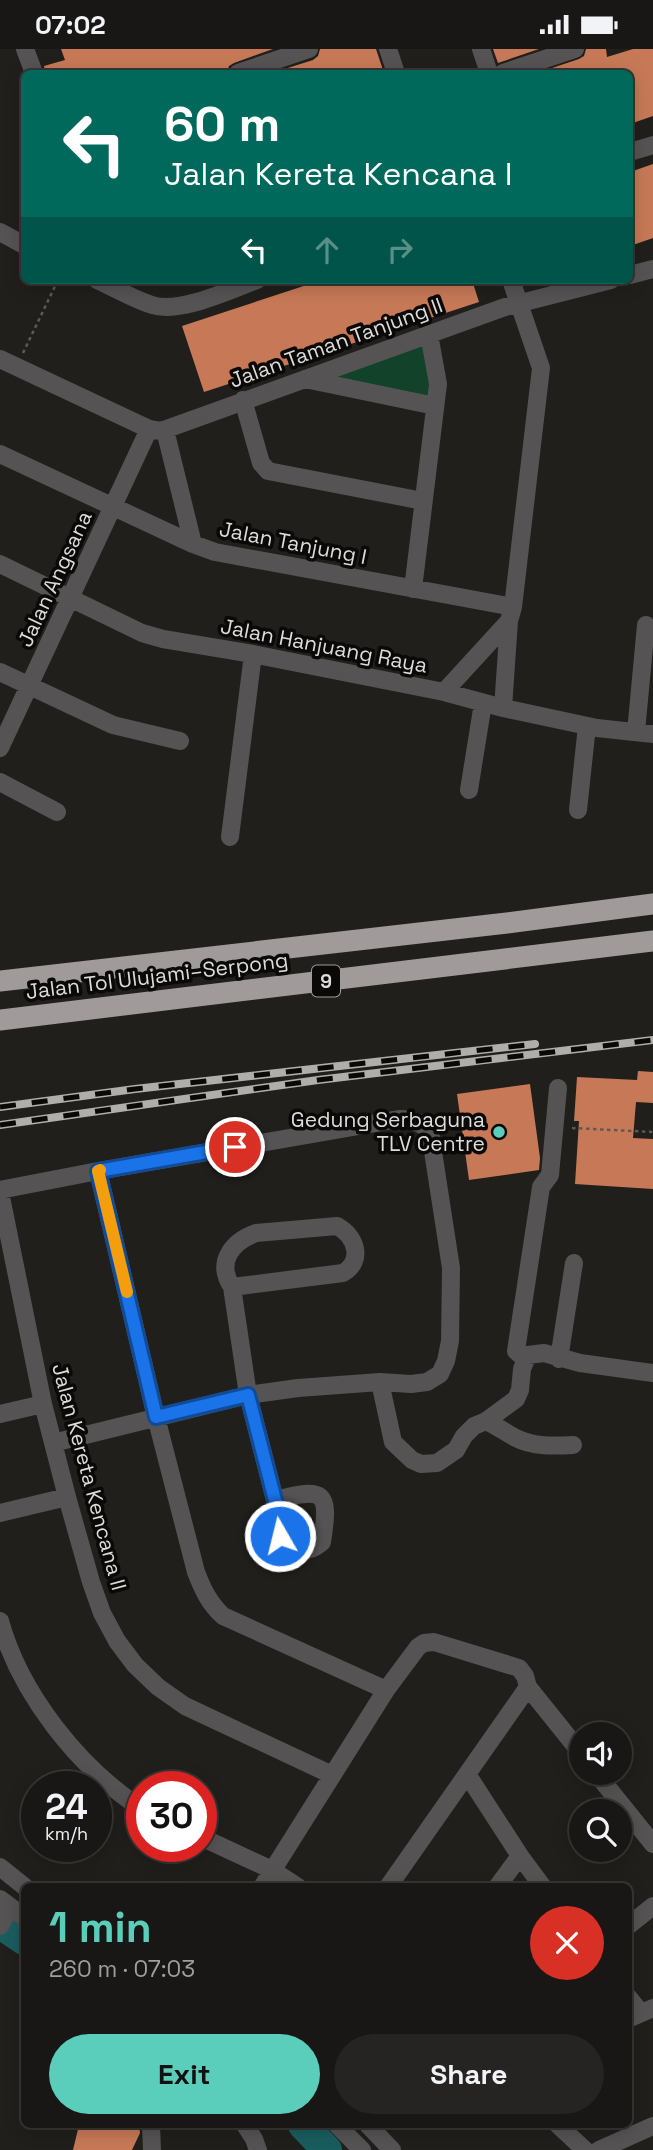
<!DOCTYPE html>
<meta charset="utf-8">
<style>
:root{--surface:#181715;--page:#252422;--text:#f1f3f6;--muted:#9f9fa0;--line:#363634;--accent:#5bcebb}
body{margin:0;font-family:"Space Grotesk",sans-serif;background:var(--page);color:var(--text);height:100vh;display:flex;flex-direction:column;font-size:26px;white-space:nowrap}
*{box-sizing:border-box;margin:0}
p{font-size:23px;color:var(--muted)}
.icon{flex:none;width:38px;height:38px;fill:none;stroke:currentColor;stroke-width:2;stroke-linecap:round;stroke-linejoin:round}
.map{position:relative;flex:1;overflow:hidden}
.drawer{position:absolute;left:21px;top:1834px;width:611px;height:245px;display:flex;flex-direction:column;background:var(--surface);border-radius:10px;box-shadow:0 4px 18px #0003,0 0 0 2px var(--line)}
.drawer>*{flex:none}
.guide{position:absolute;left:21px;top:21px;width:612px;height:214px;border-radius:10px;box-shadow:0 4px 18px #0003,0 0 0 2px var(--line);background:#00695c;color:#fff;overflow:hidden}
.controls{position:absolute;left:569px;top:1673px;display:grid;gap:14px}
.controls a{display:grid;place-items:center;width:63px;height:63px;border-radius:50%;background:var(--surface);box-shadow:0 4px 18px #0003,0 0 0 2px var(--line);font-size:35px}
.speed{position:absolute;left:21px;top:1722px;display:flex;gap:14px;font-size:35px;font-weight:700;text-align:center}
.speed>*{display:grid;place-content:center;width:91px;height:91px;border-radius:50%;background:var(--surface);box-shadow:0 4px 18px #0003,0 0 0 2px var(--line);line-height:1}
.speed small{font-size:18px;font-weight:400}
.speed .limit{border:10px solid #d22;background:#fff;color:#111}
.pin{position:absolute;display:grid;place-items:center;width:60px;height:60px;color:#fff;margin:-30px;border:4px solid #fff;border-radius:50%;box-shadow:0 2px 7px #0007}
.me{position:absolute;width:77px;margin:-38px;rotate:352deg;stroke-linejoin:round;filter:drop-shadow(0 0 5px #0008)}
.turn{display:flex;align-items:center;gap:24px;height:147px;padding:0 28px;font-size:32px}
.turn .icon{width:91px;height:91px;stroke-width:2.5}
.turn b{display:block;font-size:49px;line-height:60px}
.lanes{display:flex;align-items:center;height:66px;padding:0 28px;background:#0003;justify-content:center;gap:35px;direction:ltr}
.lanes .off{opacity:.35}
.round{display:grid;place-items:center;flex:none;width:74px;height:74px;border-radius:37px;background:var(--page)}
.headline{display:flex;align-items:center;justify-content:space-between;height:119px;padding:0 28px}
h1{font-size:42px;font-weight:800;line-height:52px;color:var(--accent)}
.action{display:flex;gap:14px;margin-top:auto;padding:14px 28px}
.action a{flex:1;height:80px;border-radius:42px;background:var(--accent);color:#111;font-size:28px;font-weight:800;line-height:80px;text-align:center}
.action a+a{background:var(--page);color:var(--text)}
.status{display:flex;justify-content:space-between;align-items:center;height:49px;padding:0 35px;background:var(--surface);direction:ltr}
.status svg{height:19px;fill:currentColor}
.map>svg:first-child{display:block}
.green{fill:#12422a}
.lines{fill:none;stroke-linecap:round;stroke-linejoin:round}
.river{stroke:#1a5d5f;stroke-width:30}
.building{fill:#c77957}
.path{stroke:#5b5a57;stroke-width:2.5;stroke-dasharray:3.5 3.5;stroke-linecap:butt}
.minor{stroke:#555353;stroke-width:18}
.highway{stroke:#a09a9b;stroke-width:21}
.rail-casing{stroke:#afaeab;stroke-width:8}
.rail{stroke:#0a0908;stroke-width:5;stroke-dasharray:16;stroke-linecap:butt}
.route-casing{stroke:#114b97;stroke-width:18}
.route{stroke:#1a73e8;stroke-width:12}
.slow{stroke:#f59e0b;stroke-width:12}
.poi-dot{fill:#5bcebb;stroke:#0a0908;stroke-width:2.5}
.labels{text-anchor:middle;stroke-width:7;stroke-linejoin:round;paint-order:stroke}
.shield{fill:#0a0908;stroke:#9e9d9b;stroke-width:2}
.shield-label{font-size:19px;font-weight:bold;fill:#dddcda}
.street-label{font-size:21px;fill:#dddcda;stroke:#0a0908}
.poi-label{font-size:21px;fill:#dddcda;stroke:#0a0908;text-anchor:end}
</style>
<div class="status"><b>07:02</b><svg viewBox="0 0 49 12"><path d="M0 12V9h3v3zM5 12V6h3v6zM10 12V3h3v9zM15 12V0h3v12zM26 1h20v11H26zM47 4h2v5h-2z"/></svg></div>
<div class="map">
<svg width="653" height="2101" viewBox="0 0 653 2101">
<rect width="100%" height="100%" fill="#201f1c"/>
<path class="green" d="M 422,294 L 431,318 L 427,351 L 324,329 Z"/>
<g class="lines">
<path class="river" d="M 0,1875 L 24,1891
M 303,2076 L 327,2101"/>
</g>
<path class="building" d="M 61,0 L 273,0 L 234,14 L 229,17 L 227,24 L 45,24 L 44,17 L 65,11 Z
M 320,0 L 376,0 L 384,24 L 272,24 L 313,11 L 318,7 Z
M 493,0 L 539,0 L 498,14 Z
M 586,0 L 606,0 L 607,8 L 633,0 L 653,0 L 653,67 L 630,75 L 630,24 L 537,24 L 579,10 L 584,7 Z
M 653,115 L 653,189 L 630,197 L 630,123 Z
M 322,231 L 472,231 L 479,253 L 204,343 L 182,277 Z
M 638,1022 L 653,1023 L 653,1054 L 636,1053 L 633,1089 L 653,1090 L 653,1140 L 575,1135 L 579,1072 L 574,1072 L 577,1028 L 637,1031 Z
M 530,1035 L 540,1109 L 539,1121 L 469,1131 L 457,1045 Z
M 79,2076 L 139,2076 L 140,2084 L 132,2101 L 73,2101 Z"/>
<g class="lines">
<path class="path" d="M 23,304 L 58,231
M 572,1079 L 653,1083"/>
<path class="minor" d="M 25,0 L 34,24
M 388,0 L 396,24
M 481,0 L 489,24
M 238,24 L 309,0
M 503,24 L 575,0
M 630,103 L 653,96
M 0,183 L 24,196
M 630,226 L 653,220
M 97,231 C 115,239 133,250 152,256 C 180,265 229,241 257,231
M 0,310 L 149,380 L 161,382 L 505,258 L 611,231
M 305,330 L 435,357
M 243,351 L 261,414 L 268,422 L 423,452
M 165,381 L 193,495
M 0,405 L 193,495 L 215,503 L 513,558
M 0,515 L 142,584 L 163,590 L 253,605 L 444,643 L 503,659 L 597,679 L 653,685
M 413,540 L 438,335 L 429,285
M 0,623 L 113,676 L 180,692
M 444,643 L 509,572
M 503,659 L 509,572 L 513,558 L 541,319 L 511,231
M 636,683 L 646,576
M 0,699 L 149,380
M 0,733 L 57,763
M 469,741 L 483,654
M 578,761 L 587,677
M 230,788 L 253,605
M 98,1122 L 156,1368 L 196,1523 C 203,1541 209,1554 223,1567 L 386,1641
M 0,1141 L 98,1122 L 399,1070 C 412,1070 422,1073 430,1083 L 451,1219 L 450,1292 L 446,1312 L 440,1325 L 427,1333 L 411,1335 L 380,1333 L 298,1339 L 248,1346 L 53,1394
M 0,1143 L 43,1355 L 67,1448 L 91,1533 L 102,1564 L 117,1592 L 135,1616 L 158,1638 L 185,1657 L 332,1726
M 232,1238 L 343,1224 C 364,1212 356,1187 337,1177 L 256,1184 C 231,1193 216,1214 232,1238 L 248,1346 L 275,1451 C 325,1438 330,1442 322,1493 C 311,1503 304,1501 289,1499 L 280,1487 L 275,1451
M 525,1310 L 516,1302 L 541,1138 L 550,1126 L 558,1039
M 559,1310 L 574,1214
M 380,1333 L 393,1393 L 412,1411 L 421,1415 L 437,1414 L 456,1401 L 464,1387 L 474,1377 L 486,1372 L 516,1350 L 520,1341 L 522,1320 L 528,1306 L 544,1304 L 580,1314 L 653,1324
M 0,1365 L 43,1355
M 486,1372 C 497,1377 506,1384 516,1389 C 533,1398 555,1397 573,1396
M 0,1464 L 67,1448
M 0,1572 C 20,1645 79,1719 142,1760
M 596,1724 L 653,1795
M 467,1725 L 520,1807 L 543,1838
M 201,1788 L 272,1821 L 298,1838
M 0,1818 L 25,1838
M 262,1838 L 386,1641 L 418,1598 L 424,1594 L 434,1593 L 519,1619 L 525,1627 L 528,1638 L 581,1704
M 388,1838 L 528,1638
M 497,1838 L 520,1807
M 0,1850 L 24,1868
M 0,1877 L 11,1858
M 628,1877 L 653,1857
M 628,1948 L 641,1964
M 628,1970 L 653,1959
M 151,2076 L 152,2101
M 245,2076 L 254,2090 L 258,2101
M 337,2076 L 362,2101
M 368,2076 L 392,2101
M 558,2076 L 585,2101
M 599,2101 L 653,2077"/>
<path class="highway" d="M 0,932 L 507,874 L 653,855
M 0,971 L 653,892"/>
<g class="rail-casing">
<path id="rail" d="M 0,1058 L 135,1040 L 535,995
M 0,1076 L 318,1031 L 653,991"/>
</g>
<use href="#rail" class="rail"/>
</g>
<g class="lines">
<g class="route-casing">
<path id="route" d="M 235,1098 L 98,1122 L 156,1368 L 248,1346 L 275,1451 L 280,1487"/>
</g>
<use href="#route" class="route"/>
<path class="slow" d="M 100,1121 L 98,1122 L 127,1243"/>
</g>
<circle class="poi-dot" cx="499" cy="1083" r="7"/>
<g class="labels">
<rect class="shield" x="312" y="916.5" width="28" height="31" rx="5"/>
<g class="shield-label">
<text x="326" y="939">9</text>
</g>
<g class="street-label">
<text transform="translate(336 294) rotate(-20)" y="7">Jalan Taman Tanjung II</text>
<text transform="translate(293 494) rotate(11)" y="7">Jalan Tanjung I</text>
<text transform="translate(55 530) rotate(-65)" y="7">Jalan Angsana</text>
<text transform="translate(324 597) rotate(11)" y="7">Jalan Hanjuang Raya</text>
<text transform="translate(157 927) rotate(-7)" y="7">Jalan Tol Ulujami–Serpong</text>
<text transform="translate(89 1428) rotate(75)" y="7">Jalan Kereta Kencana II</text>
</g>
<g class="poi-label">
<text x="485" y="1078">Gedung Serbaguna<tspan x="485" dy="24">TLV Centre</tspan></text>
</g>
</g>
</svg>
<div class="controls">
<a><svg class="icon" aria-label="sound" viewBox="0 0 24 24"><path d="M4 9h4l5-4v14l-5-4H4zM17 9q2 3 0 6"/></svg></a>
<a><svg class="icon" aria-label="search" viewBox="0 0 24 24"><circle cx="10" cy="10" r="6"/><path d="M15 15l6 6"/></svg></a>
</div>
<div class="speed"><div>24<small>km/h</small></div><div class="limit">30</div></div>
<div class="pin" style="left:235px;top:1098px;background:#d93025"><svg class="icon" aria-label="arrive" viewBox="0 0 24 24"><path d="M6 21V4h12l-3 4 3 4H6"/></svg></div>
<svg class="me" style="left:280px;top:1487px" viewBox="-20 -20 40 40"><circle r="17" fill="#1a73e8" stroke="#fff" stroke-width="3"/><path d="M0-11L8 9 0 5-8 9z" fill="#fff"/></svg>
<div class="guide">
<div class="turn"><svg class="icon" aria-label="left" viewBox="0 0 24 24"><path d="M17 20v-9H6M10 6l-5 5 5 5"/></svg><div><b>60 m</b>Jalan Kereta Kencana I</div></div>
<div class="lanes"><svg class="icon" aria-label="left" viewBox="0 0 24 24"><path d="M17 20v-9H6M10 6l-5 5 5 5"/></svg><svg class="icon off" aria-label="ahead" viewBox="0 0 24 24"><path d="M12 20V5M6 11l6-6 6 6"/></svg><svg class="icon off" aria-label="right" viewBox="0 0 24 24"><path d="M7 20v-9h11M14 6l5 5-5 5"/></svg></div>
</div>
<section class="drawer">
<div class="headline"><div><h1>1 min</h1><p>260 m · 07:03</p></div><a class="round" style="background:#d93025;color:#fff"><svg class="icon" aria-label="close" viewBox="0 0 24 24"><path d="M6 6l12 12M18 6L6 18"/></svg></a></div>
<div class="action"><a>Exit</a><a>Share</a></div>
</section>
</div>
